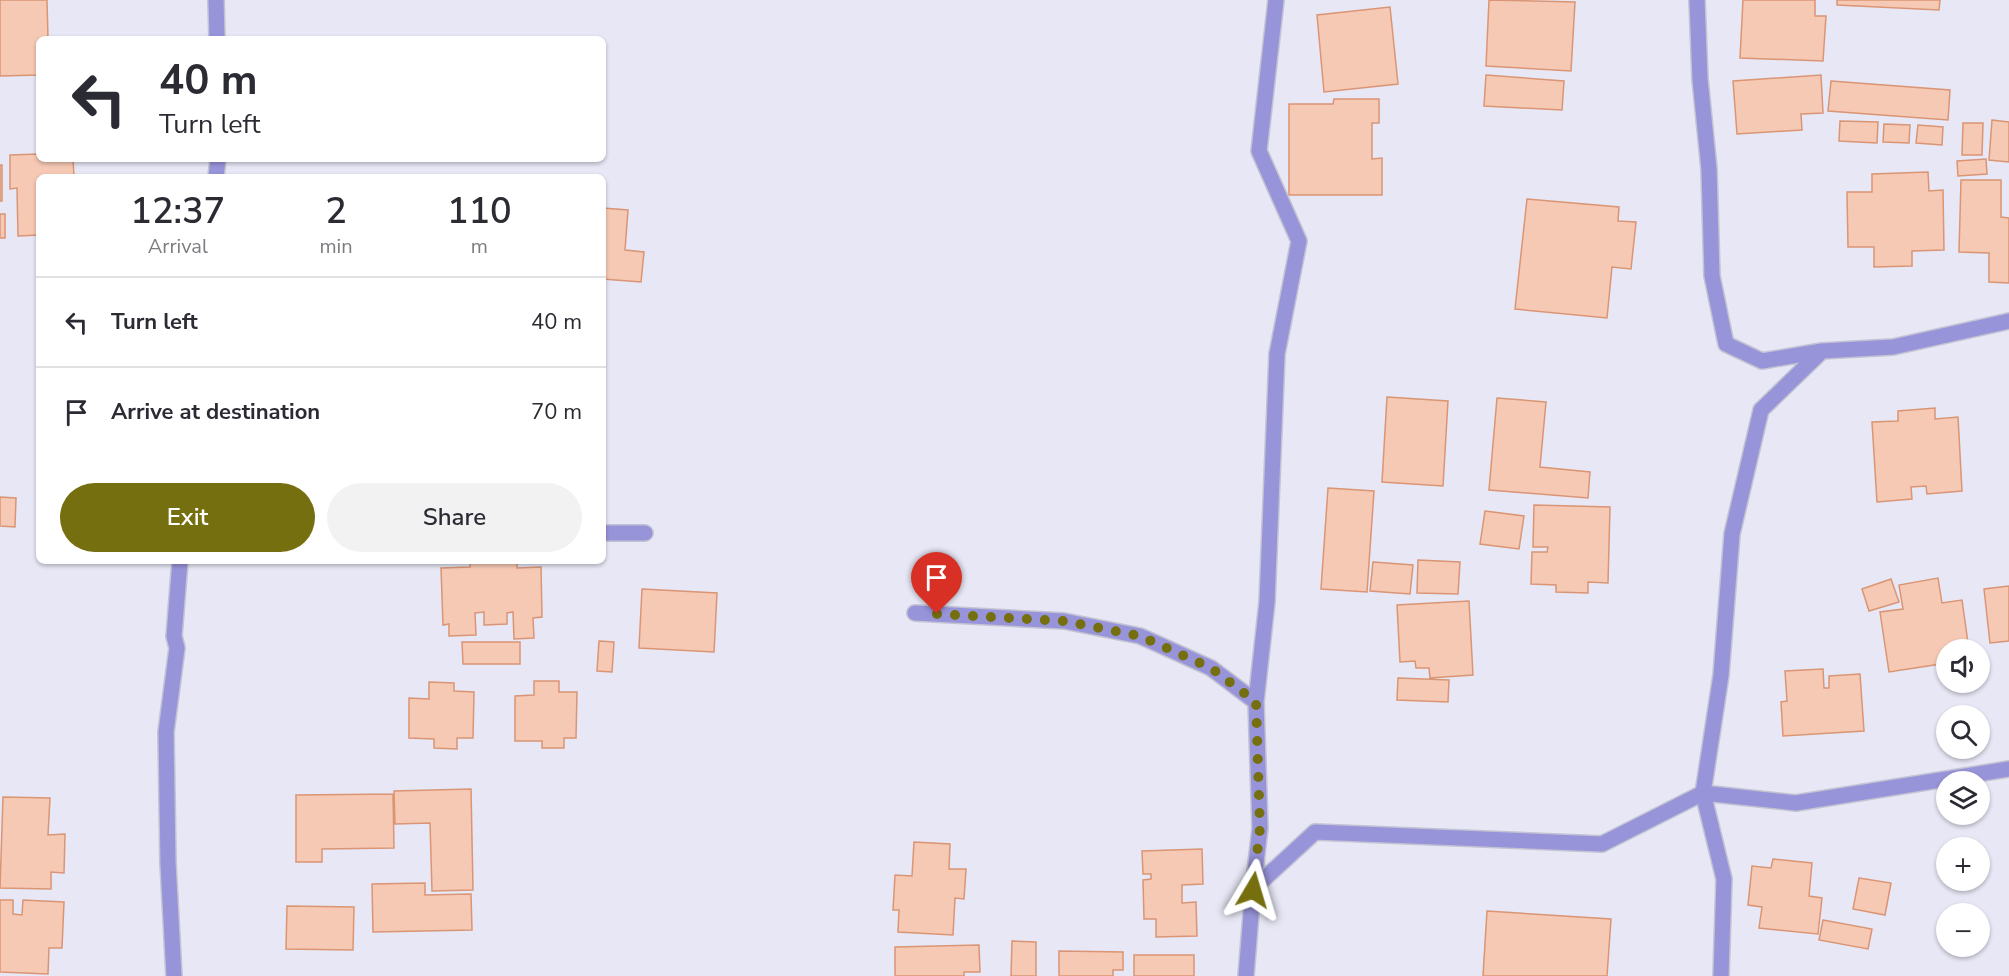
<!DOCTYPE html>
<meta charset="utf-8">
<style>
:root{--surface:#fff;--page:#f2f2f3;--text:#2b2b33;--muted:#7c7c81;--line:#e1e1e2;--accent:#756f0f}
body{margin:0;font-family:"Nunito Sans",sans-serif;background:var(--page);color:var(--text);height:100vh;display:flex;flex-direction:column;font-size:22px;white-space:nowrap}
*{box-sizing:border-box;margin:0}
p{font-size:20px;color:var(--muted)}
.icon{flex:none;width:33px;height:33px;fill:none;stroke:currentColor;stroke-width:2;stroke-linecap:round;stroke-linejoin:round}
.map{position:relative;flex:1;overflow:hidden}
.panel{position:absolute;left:36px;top:174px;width:570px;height:390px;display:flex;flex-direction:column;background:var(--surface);border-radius:9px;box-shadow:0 2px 4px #0004}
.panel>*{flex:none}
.banner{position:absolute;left:36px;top:36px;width:570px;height:126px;border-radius:9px;box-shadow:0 2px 4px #0004;background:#fff;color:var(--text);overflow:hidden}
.controls{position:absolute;left:1936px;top:639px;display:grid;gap:12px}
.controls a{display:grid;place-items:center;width:54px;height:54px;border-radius:50%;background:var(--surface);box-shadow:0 2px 4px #0004;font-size:30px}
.pin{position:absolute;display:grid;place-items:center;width:51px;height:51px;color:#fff;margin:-62px -26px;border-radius:50% 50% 50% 0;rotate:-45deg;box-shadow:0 0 6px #0007}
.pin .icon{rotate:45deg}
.me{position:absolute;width:66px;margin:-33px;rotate:7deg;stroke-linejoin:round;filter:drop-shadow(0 0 4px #0008)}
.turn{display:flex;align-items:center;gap:21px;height:126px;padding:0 24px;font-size:27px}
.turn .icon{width:78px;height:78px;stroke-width:2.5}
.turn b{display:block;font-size:42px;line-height:51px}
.eta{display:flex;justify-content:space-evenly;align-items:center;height:102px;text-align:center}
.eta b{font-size:36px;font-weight:600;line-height:42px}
.primary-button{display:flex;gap:12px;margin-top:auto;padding:12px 24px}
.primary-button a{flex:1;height:69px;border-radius:36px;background:var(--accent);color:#fff;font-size:24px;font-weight:600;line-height:69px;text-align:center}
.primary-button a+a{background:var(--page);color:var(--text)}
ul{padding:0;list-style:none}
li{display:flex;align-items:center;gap:18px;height:90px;padding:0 24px;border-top:2px solid var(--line)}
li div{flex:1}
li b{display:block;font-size:22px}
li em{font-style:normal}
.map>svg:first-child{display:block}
.building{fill:#f6c9b5;stroke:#da9574;stroke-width:1.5}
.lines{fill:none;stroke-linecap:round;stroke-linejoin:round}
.street-casing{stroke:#c3c3d3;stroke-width:18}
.street{stroke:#9894da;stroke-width:15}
.route{stroke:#756f0f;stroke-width:10;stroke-dasharray:0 18}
</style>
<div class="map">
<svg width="2009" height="976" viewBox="0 0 2009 976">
<rect width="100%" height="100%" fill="#e7e7f5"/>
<path class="building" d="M 0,0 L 47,0 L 48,39 L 39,39 L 39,75 L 0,76 Z
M 1489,0 L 1575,2 L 1571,71 L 1486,66 Z
M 1743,0 L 1815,0 L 1815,16 L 1826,16 L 1823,61 L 1740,58 Z
M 1837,0 L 1940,0 L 1939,10 L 1837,5 Z
M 1390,7 L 1398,84 L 1324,92 L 1317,15 Z
M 1486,75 L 1564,81 L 1562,110 L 1484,106 Z
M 1821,75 L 1823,113 L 1801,114 L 1802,130 L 1737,134 L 1733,81 Z
M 1831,81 L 1950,90 L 1948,120 L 1828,111 Z
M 1334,99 L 1379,99 L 1379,123 L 1372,123 L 1372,159 L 1382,158 L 1382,195 L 1289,195 L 1289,104 L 1333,104 Z
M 1992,120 L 2009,122 L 2009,162 L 1989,160 Z
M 1840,121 L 1878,122 L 1877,143 L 1839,141 Z
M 1963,123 L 1983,123 L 1982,155 L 1962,155 Z
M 1884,124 L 1910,125 L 1909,143 L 1883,142 Z
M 1918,125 L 1943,127 L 1942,145 L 1916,143 Z
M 39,154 L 39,159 L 73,159 L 74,177 L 39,177 L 39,235 L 18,236 L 17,188 L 10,189 L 10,155 Z
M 1986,159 L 1987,174 L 1958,176 L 1957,161 Z
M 0,165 L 2,165 L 2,201 L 0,201 Z
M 1928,172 L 1929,191 L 1943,190 L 1944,250 L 1912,251 L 1912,266 L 1874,267 L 1874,247 L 1848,247 L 1847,192 L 1872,192 L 1872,174 Z
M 1961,180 L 2001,180 L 2001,217 L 2009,218 L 2009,283 L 1989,282 L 1989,253 L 1959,252 Z
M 1527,199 L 1619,207 L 1618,221 L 1636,222 L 1631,269 L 1612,267 L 1607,318 L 1515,309 Z
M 603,208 L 628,210 L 625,250 L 644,252 L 641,282 L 603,279 Z
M 0,214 L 5,214 L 5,238 L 0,238 Z
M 1387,397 L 1448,401 L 1443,486 L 1382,482 Z
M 1497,398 L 1546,402 L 1540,467 L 1590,472 L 1588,498 L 1489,490 Z
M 1935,408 L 1935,419 L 1958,417 L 1962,491 L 1927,494 L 1926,486 L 1911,487 L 1912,499 L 1877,502 L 1872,422 L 1898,421 L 1898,411 Z
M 1328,488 L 1374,491 L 1367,592 L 1321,589 Z
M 0,497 L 16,498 L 15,527 L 0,526 Z
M 1534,505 L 1610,507 L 1608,583 L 1588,582 L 1588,593 L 1556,592 L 1556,585 L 1531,584 L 1532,552 L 1547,552 L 1548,547 L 1533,547 Z
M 1485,511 L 1524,516 L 1519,549 L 1480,544 Z
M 1418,560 L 1460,562 L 1458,594 L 1417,593 Z
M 470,561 L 517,561 L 517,568 L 541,567 L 542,617 L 533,618 L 534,638 L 514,639 L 513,612 L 507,613 L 507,624 L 484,625 L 484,612 L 475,613 L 476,635 L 449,636 L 449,624 L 443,625 L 441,568 L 470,567 Z
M 1373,562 L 1413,565 L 1410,594 L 1370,591 Z
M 1938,578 L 1942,603 L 1962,600 L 1969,650 L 1947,650 L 1947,663 L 1889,672 L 1880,612 L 1903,609 L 1899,585 Z
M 1891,579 L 1899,602 L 1869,611 L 1862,589 Z
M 2009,586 L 2009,641 L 1990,643 L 1984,589 Z
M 642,589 L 717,593 L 714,652 L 639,648 Z
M 1469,601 L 1473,675 L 1430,678 L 1429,668 L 1416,668 L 1415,661 L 1400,662 L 1397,605 Z
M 599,641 L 614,642 L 612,672 L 597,671 Z
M 462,642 L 520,642 L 520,664 L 463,664 Z
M 1823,669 L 1824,688 L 1829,688 L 1829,676 L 1860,674 L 1864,731 L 1783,736 L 1781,702 L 1787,701 L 1785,671 Z
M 1398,678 L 1449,680 L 1448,702 L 1397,700 Z
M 534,681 L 559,681 L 559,692 L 577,692 L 576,738 L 564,738 L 564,748 L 542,748 L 542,741 L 515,741 L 515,696 L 534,695 Z
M 429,682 L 454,683 L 454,691 L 474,692 L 473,738 L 457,738 L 457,749 L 434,748 L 434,739 L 409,738 L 409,698 L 429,699 Z
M 471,789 L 473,890 L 432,891 L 430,823 L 395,824 L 394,791 Z
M 393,794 L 394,848 L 322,849 L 322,862 L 296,862 L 296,795 Z
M 3,797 L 50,798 L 48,835 L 65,834 L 64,873 L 51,872 L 51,889 L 0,888 Z
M 914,842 L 950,844 L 949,869 L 966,869 L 964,899 L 955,898 L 953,935 L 898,932 L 899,910 L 893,910 L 895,875 L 912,876 Z
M 1202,849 L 1203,884 L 1182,885 L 1182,903 L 1196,902 L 1197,936 L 1156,937 L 1156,919 L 1144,919 L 1143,880 L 1151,879 L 1151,874 L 1143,874 L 1142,851 Z
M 1773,859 L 1812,863 L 1809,896 L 1822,898 L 1818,934 L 1759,928 L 1762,907 L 1748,905 L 1752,866 L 1771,868 Z
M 1859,878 L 1891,883 L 1885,915 L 1853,909 Z
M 425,883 L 425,895 L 471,894 L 472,930 L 373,932 L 372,884 Z
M 0,900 L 13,900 L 13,914 L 22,915 L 23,900 L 64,902 L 62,948 L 49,948 L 48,974 L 0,972 Z
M 287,906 L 354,907 L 353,950 L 286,949 Z
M 1487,911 L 1611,919 L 1607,976 L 1483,976 Z
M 1823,920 L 1872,929 L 1868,949 L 1819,940 Z
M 1012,941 L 1036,942 L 1036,976 L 1011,976 Z
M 979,945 L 980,972 L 964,972 L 964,976 L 895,976 L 895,947 Z
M 1059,951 L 1123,952 L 1123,970 L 1113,970 L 1113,976 L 1059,976 Z
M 1134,955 L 1194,955 L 1194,976 L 1134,976 Z"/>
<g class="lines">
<g class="street-casing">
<path id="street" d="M 216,0 L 217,39
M 1697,0 L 1700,79 L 1709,169 L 1712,276 L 1726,344 L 1762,361 L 1822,351
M 216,177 L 218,159
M 603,533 L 645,533
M 915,613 L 1064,621 L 1140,636 L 1211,668 L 1256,702
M 1253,889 L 1260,828 L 1256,702 L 1267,602 L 1277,354 L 1299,241 L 1259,151 L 1276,0
M 174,976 L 168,863 L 166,732 L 177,648 L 174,636 L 180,561
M 1246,976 L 1253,889 L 1315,832 L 1602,844 L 1703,793 L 1721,675 L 1732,534 L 1761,410 L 1822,351 L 1893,347 L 2009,321
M 1721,976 L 1724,879 L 1703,793 L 1796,803 L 2009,769"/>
</g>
<use href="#street" class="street"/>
</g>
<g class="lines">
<path class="route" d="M 937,614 L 1064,621 L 1140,636 L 1211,668 L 1256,702 L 1260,828 L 1253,890"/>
</g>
</svg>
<div class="controls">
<a><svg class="icon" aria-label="sound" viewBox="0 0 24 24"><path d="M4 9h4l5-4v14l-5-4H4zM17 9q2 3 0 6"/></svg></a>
<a><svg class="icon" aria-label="search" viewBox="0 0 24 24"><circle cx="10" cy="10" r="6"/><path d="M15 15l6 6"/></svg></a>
<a><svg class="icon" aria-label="layers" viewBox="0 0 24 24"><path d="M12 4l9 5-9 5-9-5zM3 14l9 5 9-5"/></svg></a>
<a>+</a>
<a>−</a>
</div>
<div class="pin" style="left:937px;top:614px;background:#d93025"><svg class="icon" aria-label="arrive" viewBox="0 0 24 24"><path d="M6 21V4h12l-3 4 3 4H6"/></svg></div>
<svg class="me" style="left:1253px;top:890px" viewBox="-20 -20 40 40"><path d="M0-17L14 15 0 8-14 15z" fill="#756f0f" stroke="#fff" stroke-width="4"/></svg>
<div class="banner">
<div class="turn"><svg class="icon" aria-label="left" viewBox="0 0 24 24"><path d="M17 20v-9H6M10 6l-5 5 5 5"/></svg><div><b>40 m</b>Turn left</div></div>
</div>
<section class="panel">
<div class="eta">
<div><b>12:37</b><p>Arrival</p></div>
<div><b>2</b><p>min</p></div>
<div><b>110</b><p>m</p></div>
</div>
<ul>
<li><svg class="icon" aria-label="left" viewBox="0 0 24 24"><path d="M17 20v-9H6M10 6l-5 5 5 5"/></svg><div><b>Turn left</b></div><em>40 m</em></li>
<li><svg class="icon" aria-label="arrive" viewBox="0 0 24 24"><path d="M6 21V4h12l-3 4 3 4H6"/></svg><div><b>Arrive at destination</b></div><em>70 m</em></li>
</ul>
<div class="primary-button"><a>Exit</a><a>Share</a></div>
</section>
</div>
